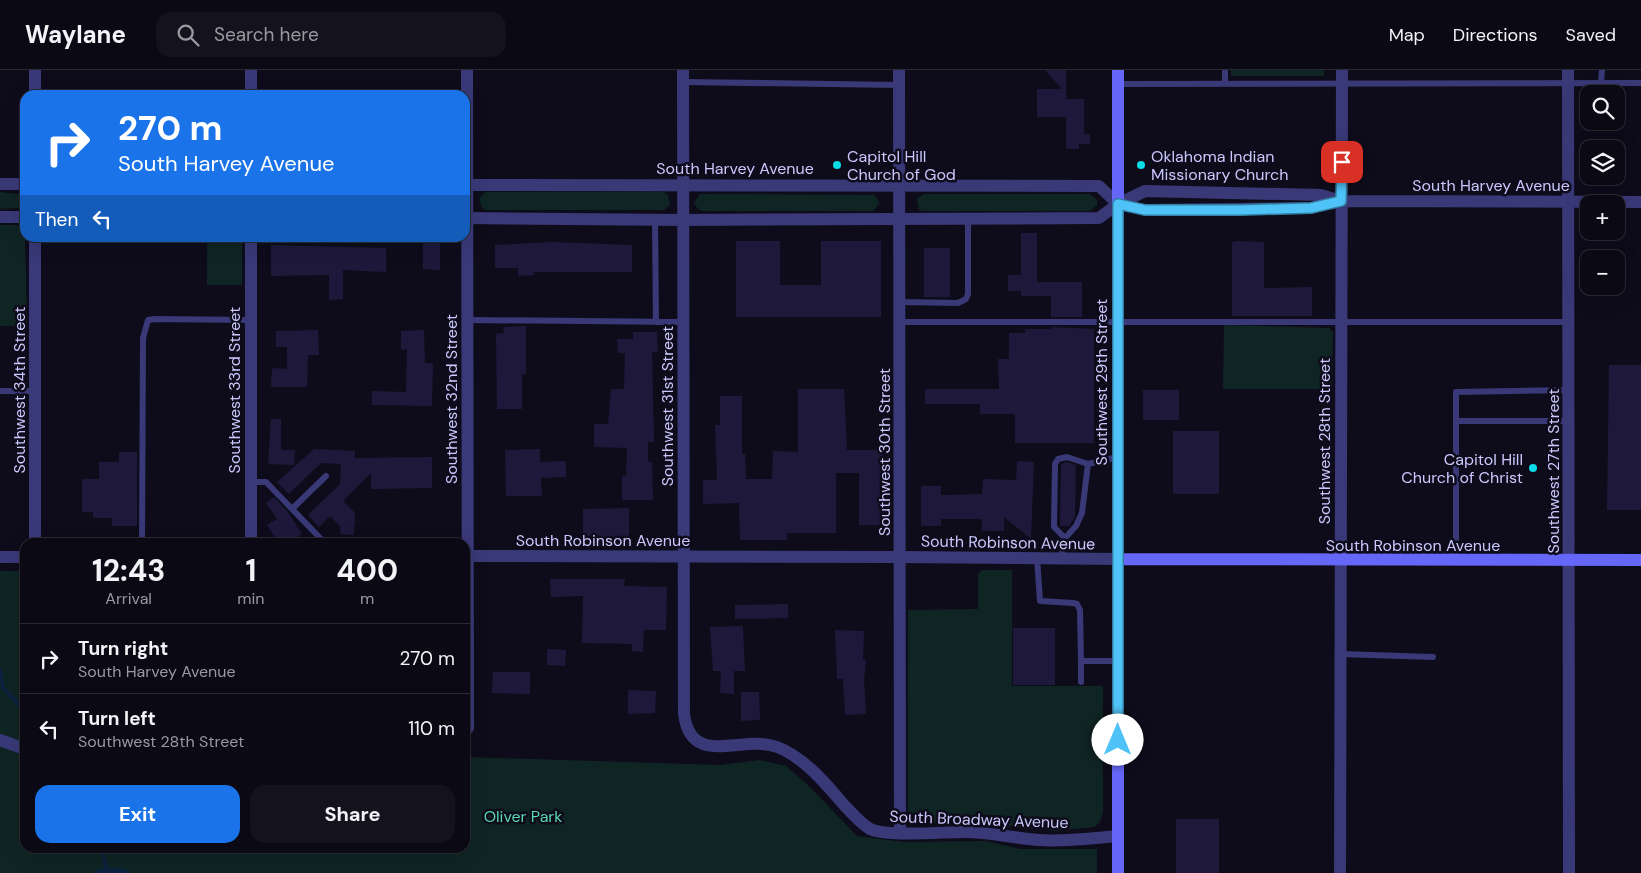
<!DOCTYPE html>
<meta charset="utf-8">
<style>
:root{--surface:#0a0914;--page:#13121d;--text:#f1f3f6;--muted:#999aa0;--line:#2a2a34;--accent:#1a73e8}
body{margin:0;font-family:"DM Sans",sans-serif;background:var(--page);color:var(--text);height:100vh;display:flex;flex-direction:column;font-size:19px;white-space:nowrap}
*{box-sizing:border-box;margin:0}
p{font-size:16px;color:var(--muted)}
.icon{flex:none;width:28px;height:28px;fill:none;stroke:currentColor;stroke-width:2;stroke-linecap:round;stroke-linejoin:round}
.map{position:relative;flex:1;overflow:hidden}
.sheet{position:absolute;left:20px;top:468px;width:450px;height:315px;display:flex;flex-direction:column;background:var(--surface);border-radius:15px;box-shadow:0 5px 20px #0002,0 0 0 1px var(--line)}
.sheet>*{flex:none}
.guide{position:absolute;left:20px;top:20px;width:450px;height:152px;border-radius:15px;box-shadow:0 5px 20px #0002,0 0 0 1px var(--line);background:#1a73e8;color:#fff;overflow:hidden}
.controls{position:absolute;left:1580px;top:15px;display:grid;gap:10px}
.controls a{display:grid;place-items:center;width:45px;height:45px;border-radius:10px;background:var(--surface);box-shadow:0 5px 20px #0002,0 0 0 1px var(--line);font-size:25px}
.pin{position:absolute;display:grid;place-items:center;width:42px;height:42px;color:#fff;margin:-21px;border-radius:10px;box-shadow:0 2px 8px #0006}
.me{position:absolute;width:55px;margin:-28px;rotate:0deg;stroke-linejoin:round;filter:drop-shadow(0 0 4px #0008)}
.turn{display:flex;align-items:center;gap:18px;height:105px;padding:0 15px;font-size:22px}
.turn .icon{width:65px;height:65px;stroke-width:2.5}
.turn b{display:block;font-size:35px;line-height:42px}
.then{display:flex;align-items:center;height:48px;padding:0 15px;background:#0003;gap:10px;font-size:19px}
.eta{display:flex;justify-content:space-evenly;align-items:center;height:85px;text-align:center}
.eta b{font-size:30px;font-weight:700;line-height:35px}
.action{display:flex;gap:10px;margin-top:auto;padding:10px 15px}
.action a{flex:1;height:58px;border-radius:15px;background:var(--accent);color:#fff;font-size:20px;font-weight:700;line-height:58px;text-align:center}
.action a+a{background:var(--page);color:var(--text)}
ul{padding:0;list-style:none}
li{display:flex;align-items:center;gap:15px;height:70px;padding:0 15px;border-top:1px solid var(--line)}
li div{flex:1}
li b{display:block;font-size:19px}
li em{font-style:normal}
header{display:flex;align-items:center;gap:30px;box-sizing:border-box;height:70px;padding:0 25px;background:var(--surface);border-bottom:1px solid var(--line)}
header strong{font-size:24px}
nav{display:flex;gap:28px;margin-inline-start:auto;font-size:18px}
.search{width:350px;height:45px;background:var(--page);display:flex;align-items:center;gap:12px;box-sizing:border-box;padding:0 18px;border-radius:15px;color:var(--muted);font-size:19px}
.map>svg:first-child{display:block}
.green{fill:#0f2523}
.water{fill:#0d223e}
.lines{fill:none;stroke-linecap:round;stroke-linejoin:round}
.stream{stroke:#0d223e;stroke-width:4}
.building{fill:#1e193b}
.service{stroke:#393978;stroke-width:6}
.minor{stroke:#393978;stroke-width:12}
.tertiary{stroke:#393978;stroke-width:12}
.secondary{stroke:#6467f8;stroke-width:12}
.route-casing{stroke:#337fa1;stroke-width:12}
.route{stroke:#4fc3f7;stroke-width:9}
.poi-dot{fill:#0bdbe6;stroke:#0e0c1b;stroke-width:2}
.labels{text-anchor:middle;stroke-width:5;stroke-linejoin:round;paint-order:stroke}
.poi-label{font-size:16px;fill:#ccc8fd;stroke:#0e0c1b;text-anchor:start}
.street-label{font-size:16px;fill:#ccc8fd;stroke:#0e0c1b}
.park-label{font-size:16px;fill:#59d8b2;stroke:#0e0c1b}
</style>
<header>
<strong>Waylane</strong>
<div class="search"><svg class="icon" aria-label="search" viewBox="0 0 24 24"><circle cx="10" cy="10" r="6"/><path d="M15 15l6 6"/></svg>Search here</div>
<nav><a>Map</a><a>Directions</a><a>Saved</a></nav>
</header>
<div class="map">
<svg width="1641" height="803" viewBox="0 0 1641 803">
<rect width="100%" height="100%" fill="#0e0c1b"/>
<path class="green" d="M 1231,0 L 1324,0 L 1324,6 L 1231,6 Z
M 0,122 L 19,124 L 21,132 L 18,138 L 0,139 Z
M 485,122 L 664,122 L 668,125 L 670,134 L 664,140 L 486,140 L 482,138 L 479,129 Z
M 700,124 L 874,125 L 880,133 L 873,141 L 702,141 L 698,139 L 694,133 Z
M 924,124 L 1090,124 L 1097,130 L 1097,135 L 1090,141 L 923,141 L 919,140 L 917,129 Z
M 0,155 L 17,155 L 25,159 L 27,256 L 0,256 Z
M 207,168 L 242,168 L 242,215 L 207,215 Z
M 1224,255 L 1329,258 L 1333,262 L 1332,319 L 1223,319 Z
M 982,500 L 1012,500 L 1012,616 L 1103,616 L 1103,742 L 1100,752 L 1094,757 L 1054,761 L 987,754 L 919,753 L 913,752 L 908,744 L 908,540 L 978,539 L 978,504 Z
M 0,501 L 25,501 L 25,778 L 465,778 L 465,687 L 720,695 L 760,690 L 786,696 L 811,718 L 857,766 L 904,772 L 986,771 L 1020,779 L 1097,779 L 1097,803 L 0,803 Z"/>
<path class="water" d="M 106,797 L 125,799 L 132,803 L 91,803 Z"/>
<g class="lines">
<path class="stream" d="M 0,600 L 3,618 L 20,636 L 25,637
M 101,778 L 106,797"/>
</g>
<path class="building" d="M 1045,0 L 1066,0 L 1066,29 L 1084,29 L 1084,64 L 1090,64 L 1090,74 L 1079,74 L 1079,79 L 1066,79 L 1066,47 L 1037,47 L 1037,19 L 1062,19 Z
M 1021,163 L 1037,163 L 1037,212 L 1082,212 L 1082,247 L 1051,247 L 1051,226 L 1021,226 L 1021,221 L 1008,221 L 1008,205 L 1021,205 Z
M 736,171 L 780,171 L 780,215 L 821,215 L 821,171 L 881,171 L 881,247 L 736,247 Z
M 1237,171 L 1264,172 L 1264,218 L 1312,217 L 1312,246 L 1232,246 L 1232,172 Z
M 423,172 L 440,172 L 440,200 L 423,199 Z
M 553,172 L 632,175 L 632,202 L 534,202 L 534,205 L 518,206 L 518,198 L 495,198 L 495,175 Z
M 271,175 L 386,178 L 386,202 L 343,200 L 343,229 L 329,230 L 329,205 L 271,206 Z
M 924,178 L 950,178 L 950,227 L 924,227 Z
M 526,256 L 526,305 L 522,304 L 522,339 L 497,339 L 496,264 L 504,263 L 503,257 Z
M 1051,257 L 1094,259 L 1094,373 L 1015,373 L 1015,344 L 980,344 L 980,334 L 925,334 L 925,319 L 999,319 L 998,289 L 1009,289 L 1009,263 L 1025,263 L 1025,259 L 1051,259 Z
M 318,260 L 319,285 L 308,285 L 307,317 L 271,317 L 272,298 L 287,299 L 287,277 L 276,277 L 276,261 Z
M 424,260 L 425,293 L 433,293 L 432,336 L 372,335 L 372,321 L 406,322 L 407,279 L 401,280 L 401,261 Z
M 633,262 L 657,262 L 658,282 L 652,282 L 654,372 L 648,372 L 648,392 L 652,392 L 653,430 L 622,430 L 622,406 L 626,406 L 627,378 L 594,377 L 594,354 L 608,354 L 611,319 L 624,319 L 625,283 L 618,283 L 617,269 L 633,269 Z
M 1609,295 L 1641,295 L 1641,440 L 1607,440 Z
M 798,319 L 844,319 L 847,380 L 883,380 L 881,455 L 859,455 L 859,403 L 836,403 L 836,463 L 787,463 L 787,470 L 740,470 L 739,433 L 703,434 L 703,410 L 717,410 L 715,355 L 720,355 L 720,326 L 742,326 L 742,384 L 745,384 L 746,409 L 772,409 L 773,381 L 798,382 Z
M 1143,320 L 1179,320 L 1179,350 L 1143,350 Z
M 271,349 L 281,349 L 281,380 L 295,380 L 294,395 L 268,394 Z
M 1173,361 L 1219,361 L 1219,424 L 1173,424 Z
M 314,379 L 355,381 L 355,388 L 432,387 L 432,418 L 371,419 L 371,403 L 343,431 L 355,443 L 354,465 L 340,464 L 341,457 L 330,446 L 319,457 L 308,445 L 340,414 L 341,394 L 321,393 L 289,424 L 277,412 Z
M 540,379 L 540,392 L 566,391 L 566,407 L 541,408 L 542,426 L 506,426 L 505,380 Z
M 119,382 L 137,382 L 137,456 L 112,456 L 112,448 L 93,448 L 93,442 L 82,442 L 82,409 L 99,409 L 99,392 L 119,392 Z
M 1017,391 L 1034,392 L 1031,469 L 1004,447 L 1004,461 L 982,461 L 982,449 L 941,449 L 941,456 L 921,456 L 921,416 L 941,416 L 941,425 L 982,424 L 983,409 L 1016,410 Z
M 1066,392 L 1076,395 L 1075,447 L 1069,456 L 1060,456 L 1061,394 Z
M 274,427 L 287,441 L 302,464 L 289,472 L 278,472 L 267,455 L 277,449 L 266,433 Z
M 629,438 L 629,470 L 583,471 L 583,439 Z
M 550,509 L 625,509 L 624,516 L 667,517 L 666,560 L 644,560 L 643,582 L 632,581 L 632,574 L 582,573 L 583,526 L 551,527 Z
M 788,534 L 788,548 L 735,549 L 735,535 Z
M 743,556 L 745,601 L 734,601 L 734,624 L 720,623 L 721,601 L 713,601 L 710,557 Z
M 1013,558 L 1055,558 L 1055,615 L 1013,615 Z
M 835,560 L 864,561 L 863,590 L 866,590 L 864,610 L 866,644 L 845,645 L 843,609 L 837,609 Z
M 547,579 L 566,580 L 565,596 L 547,595 Z
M 493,602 L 530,602 L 530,624 L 492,623 Z
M 628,620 L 656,621 L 655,643 L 628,644 Z
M 741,622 L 759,622 L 760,650 L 741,651 Z
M 1176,749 L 1219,749 L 1219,803 L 1176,803 Z"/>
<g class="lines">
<path class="service" d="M 1225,0 L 1225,13
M 683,12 L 899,15
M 1601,13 L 1602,0
M 1118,14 L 1641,13
M 655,150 L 656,252
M 899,232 L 958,233 L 966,229 L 968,224 L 968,148
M 468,250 L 682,252
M 899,252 L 1568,252
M 0,321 L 35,321
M 1456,351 L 1456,322 L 1569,320
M 251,412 L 266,412 L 321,469 L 321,472
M 292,439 L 326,406
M 1065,468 L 1054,457 L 1055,394 L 1058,389 L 1067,387 L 1088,394
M 142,472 L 143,268 L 148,250 L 155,249 L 251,250
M 1037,488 L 1040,531 L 1073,533 L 1077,534 L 1080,540 L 1081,591 L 1118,591
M 1061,488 L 1065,468 L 1076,456 L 1082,443 L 1088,394 L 1118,387
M 1456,491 L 1456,351 L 1569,351
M 1340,584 L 1433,587
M 1081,591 L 1081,612"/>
<path class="minor" d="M 35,0 L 35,25
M 467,0 L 468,658
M 683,0 L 684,644 C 691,699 743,664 777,677 C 804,687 826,714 845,736 C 853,744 860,753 870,759 C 887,767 942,762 964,762 C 989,762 1013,768 1039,770 C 1065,772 1092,768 1118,766
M 899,0 L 900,763
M 1568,0 L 1569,803
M 251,25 L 251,0
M 35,168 L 35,472
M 251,168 L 251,472
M 0,670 L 25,679
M 1340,803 L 1342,0"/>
<path class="tertiary" d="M 0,114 L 25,114
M 465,115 L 1099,116 L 1118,134 L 1145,140 L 1311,138 L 1341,131 L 1641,132
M 0,147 L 25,147
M 465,148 L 681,150 L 1099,148 L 1118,134 L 1145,121 L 1321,125 L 1341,131
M 465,486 L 900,487 L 1118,489
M 0,487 L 25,487"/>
<path class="secondary" d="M 1118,0 L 1118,803
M 1118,489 L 1641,490"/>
</g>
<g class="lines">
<g class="route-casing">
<path id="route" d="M 1118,670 L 1118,134 L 1145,140 L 1241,140 L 1311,138 L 1341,131 L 1342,92"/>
</g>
<use href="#route" class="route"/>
</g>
<g class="poi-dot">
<circle cx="837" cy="95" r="5"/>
<circle cx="1141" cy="95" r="5"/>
<circle cx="1533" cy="398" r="5"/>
</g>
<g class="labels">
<g class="poi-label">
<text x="847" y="92">Capitol Hill<tspan x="847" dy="18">Church of God</tspan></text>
<text x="1151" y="92">Oklahoma Indian<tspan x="1151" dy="18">Missionary Church</tspan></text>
<text x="1523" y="395" text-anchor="end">Capitol Hill<tspan x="1523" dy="18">Church of Christ</tspan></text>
</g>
<g class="street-label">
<text x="735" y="104">South Harvey Avenue</text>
<text x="1491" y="121">South Harvey Avenue</text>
<text transform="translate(1101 312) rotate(-90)" y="6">Southwest 29th Street</text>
<text transform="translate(19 320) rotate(-90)" y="6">Southwest 34th Street</text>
<text transform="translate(234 320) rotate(-90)" y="6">Southwest 33rd Street</text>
<text transform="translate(451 329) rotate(-90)" y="6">Southwest 32nd Street</text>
<text transform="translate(667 336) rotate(-90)" y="6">Southwest 31st Street</text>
<text transform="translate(1324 371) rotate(-90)" y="6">Southwest 28th Street</text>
<text transform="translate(884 382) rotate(-90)" y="6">Southwest 30th Street</text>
<text transform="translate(1553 401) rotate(-90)" y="6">Southwest 27th Street</text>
<text x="603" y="476">South Robinson Avenue</text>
<text transform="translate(1008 472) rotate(1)" y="6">South Robinson Avenue</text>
<text x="1413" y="481">South Robinson Avenue</text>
<text transform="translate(979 749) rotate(2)" y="6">South Broadway Avenue</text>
</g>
<g class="park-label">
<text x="523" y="752">Oliver Park</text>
</g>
</g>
</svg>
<div class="controls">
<a><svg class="icon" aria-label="search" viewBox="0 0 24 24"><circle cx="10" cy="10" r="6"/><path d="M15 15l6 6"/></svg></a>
<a><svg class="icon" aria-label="layers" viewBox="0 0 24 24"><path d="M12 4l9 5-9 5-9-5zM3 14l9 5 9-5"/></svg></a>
<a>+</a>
<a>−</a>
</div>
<div class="pin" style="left:1342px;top:92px;background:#d93025"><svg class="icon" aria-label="arrive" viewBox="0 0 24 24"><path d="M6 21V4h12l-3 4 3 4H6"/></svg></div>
<svg class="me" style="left:1118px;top:670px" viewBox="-20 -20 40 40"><circle r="19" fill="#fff"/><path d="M0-13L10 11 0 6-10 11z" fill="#4fc3f7"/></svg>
<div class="guide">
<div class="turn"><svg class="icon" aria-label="right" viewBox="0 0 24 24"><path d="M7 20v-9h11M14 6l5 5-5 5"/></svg><div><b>270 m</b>South Harvey Avenue</div></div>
<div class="then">Then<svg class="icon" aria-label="left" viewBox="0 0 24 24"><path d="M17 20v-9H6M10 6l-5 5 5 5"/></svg></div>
</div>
<section class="sheet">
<div class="eta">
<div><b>12:43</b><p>Arrival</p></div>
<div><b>1</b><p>min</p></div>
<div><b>400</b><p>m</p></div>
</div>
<ul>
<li><svg class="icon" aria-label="right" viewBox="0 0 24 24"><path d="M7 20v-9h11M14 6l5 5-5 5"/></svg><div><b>Turn right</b><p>South Harvey Avenue</p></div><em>270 m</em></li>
<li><svg class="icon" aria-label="left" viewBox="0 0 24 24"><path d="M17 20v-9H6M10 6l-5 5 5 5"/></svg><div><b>Turn left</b><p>Southwest 28th Street</p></div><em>110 m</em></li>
</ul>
<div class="action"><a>Exit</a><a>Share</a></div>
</section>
</div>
